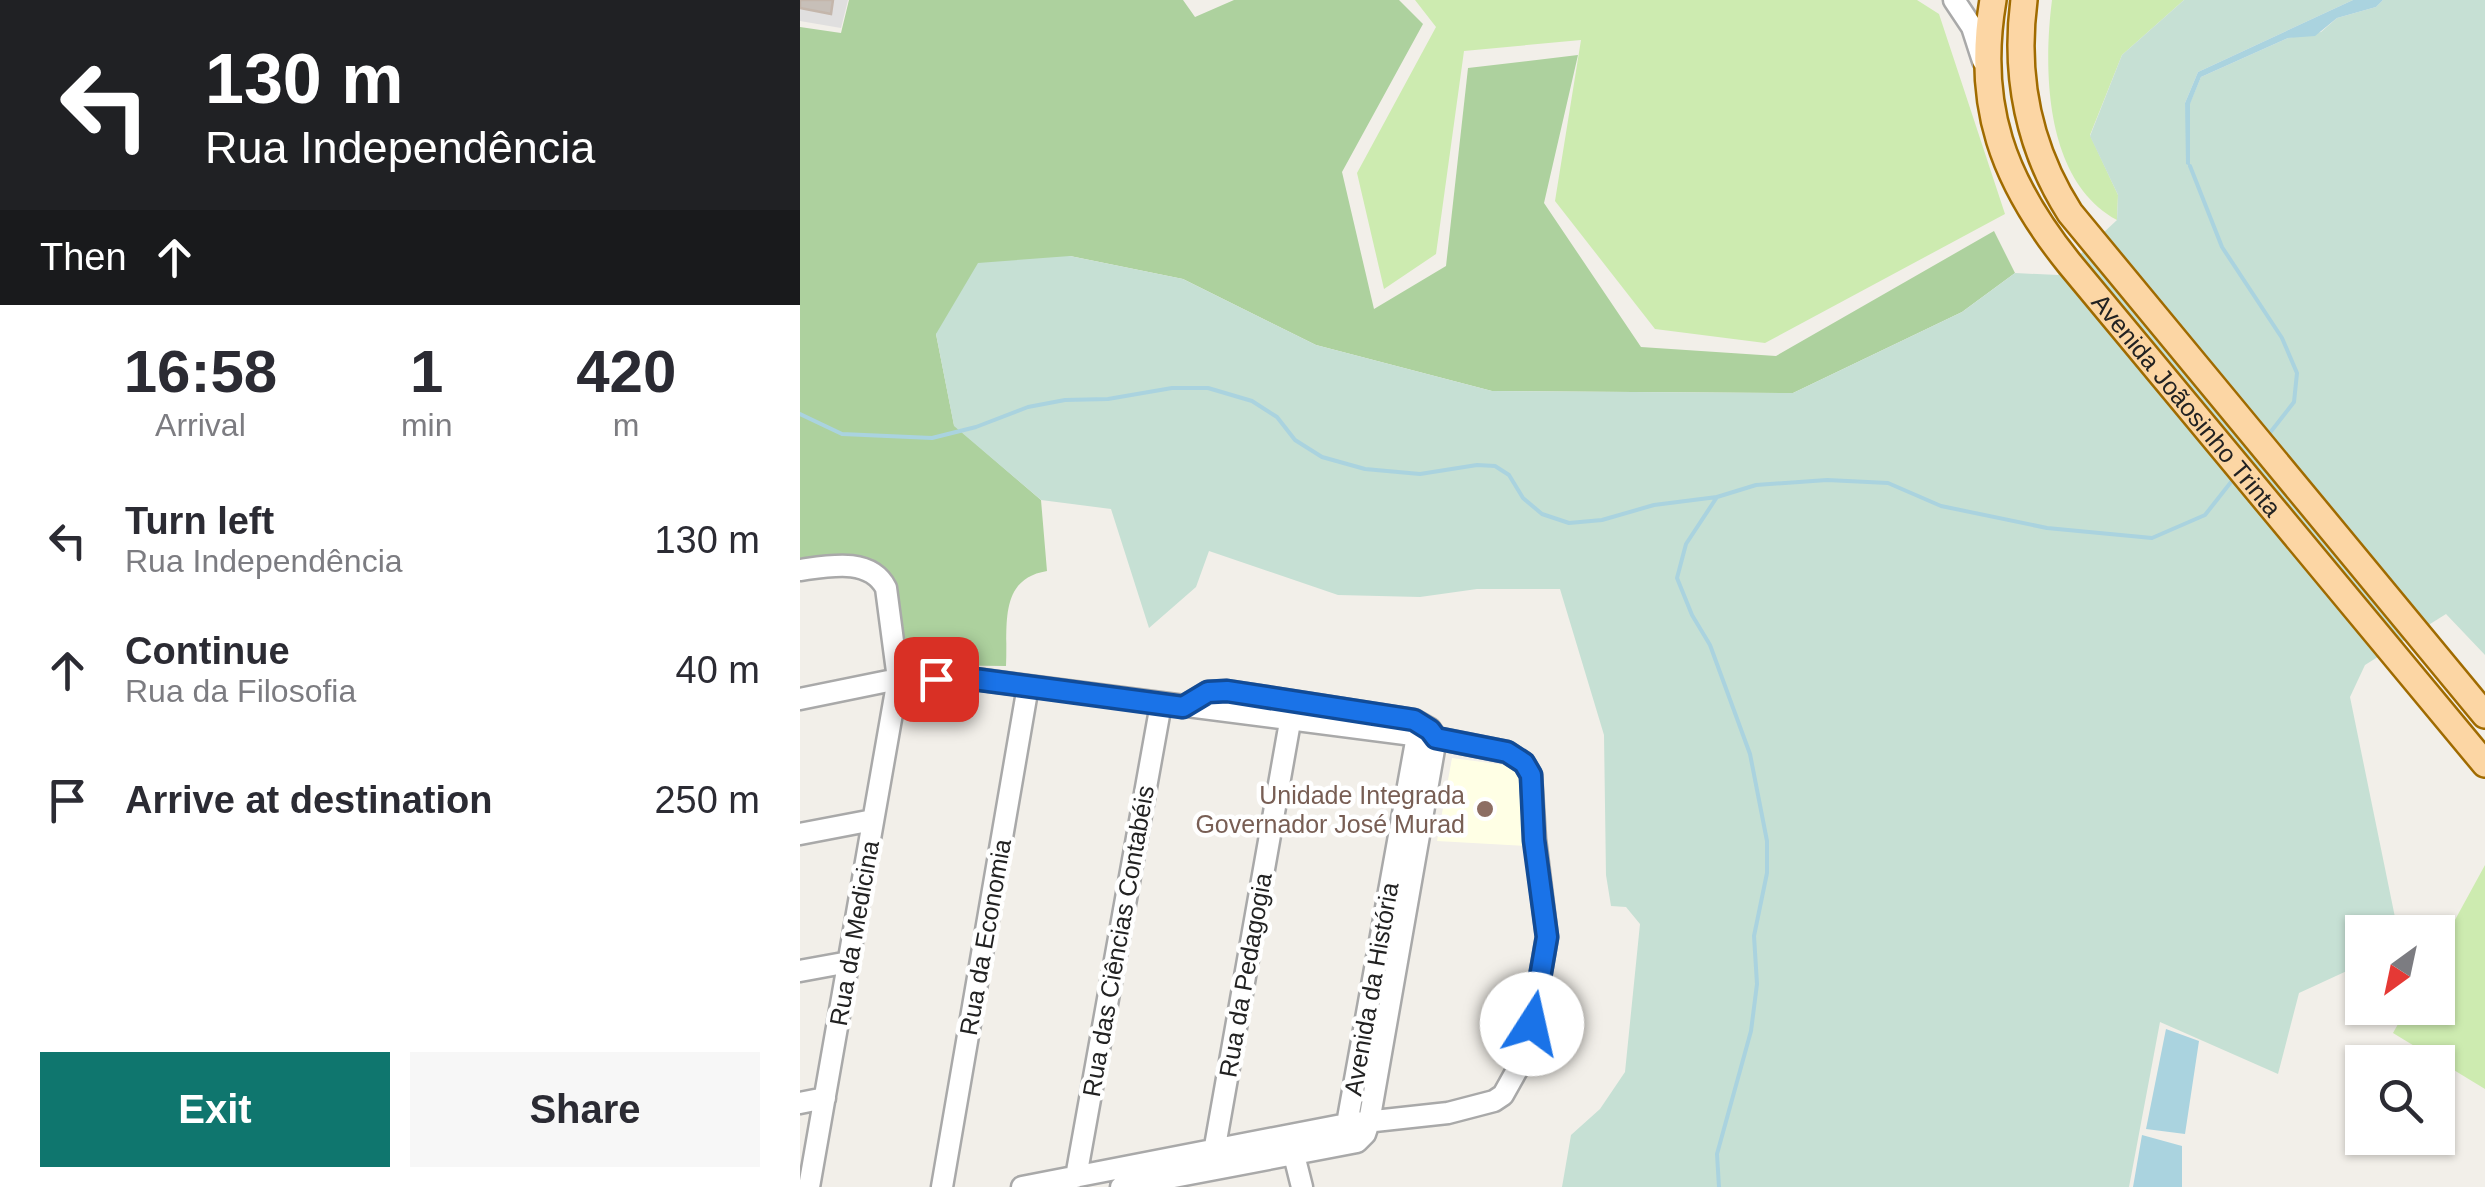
<!DOCTYPE html>
<meta charset="utf-8">
<style>
:root{--surface:#fff;--page:#f7f7f7;--text:#2b2b33;--muted:#7c7c81;--accent:#0f766e}
body{margin:0;font-family:Helvetica,sans-serif;background:var(--page);color:var(--text);height:100vh;display:flex;flex-direction:column;font-size:38px;white-space:nowrap}
*{box-sizing:border-box;margin:0}
p{font-size:32px;color:var(--muted)}
.icon{flex:none;width:55px;height:55px;fill:none;stroke:currentColor;stroke-width:2;stroke-linecap:round;stroke-linejoin:round}
.map{position:relative;flex:1;overflow:hidden}
.drawer{display:flex;flex-direction:column;background:var(--surface);width:800px}
.drawer>*{flex:none}
.banner{background:#202124;color:#fff;overflow:hidden}
.needle{width:65px;rotate:213deg}
.buttons{position:absolute;left:1545px;top:915px;display:grid;gap:20px}
.buttons a{display:grid;place-items:center;width:110px;height:110px;border-radius:0px;background:var(--surface);box-shadow:0 2px 8px #0004;font-size:50px}
.pin{position:absolute;display:grid;place-items:center;width:85px;height:85px;color:#fff;margin:-42px;border-radius:20px;box-shadow:0 5px 15px #0006}
.me{position:absolute;width:110px;margin:-55px;rotate:10deg;stroke-linejoin:round;filter:drop-shadow(0 0 8px #0008)}
.turn{display:flex;align-items:center;gap:35px;height:210px;padding:0 40px;font-size:45px}
.turn .icon{width:130px;height:130px;stroke-width:2.5}
.turn b{display:block;font-size:70px;line-height:85px}
.then{display:flex;align-items:center;height:95px;padding:0 40px;background:#0003;gap:20px;font-size:38px}
.eta{display:flex;justify-content:space-evenly;align-items:center;height:170px;text-align:center}
.eta b{font-size:60px;font-weight:800;line-height:70px}
.action{display:flex;gap:20px;margin-top:auto;padding:20px 40px}
.action a{flex:1;height:115px;border-radius:0px;background:var(--accent);color:#fff;font-size:40px;font-weight:800;line-height:115px;text-align:center}
.action a+a{background:var(--page);color:var(--text)}
ul{padding:0;list-style:none}
li{display:flex;align-items:center;gap:30px;height:130px;padding:0 40px}
li div{flex:1}
li b{display:block;font-size:38px}
li em{font-style:normal}
main{display:flex;flex:1;min-height:0}
.map>svg:first-child{display:block}
.residential{fill:#e0dfdf}
.education{fill:#ffffe5}
.grass{fill:#cdebb0}
.forest{fill:#add19e}
.wetland{fill:#c6e0d4}
.water{fill:#aad3df}
.lines{fill:none;stroke-linecap:round;stroke-linejoin:round}
.stream{stroke:#aad3df;stroke-width:4}
.building{fill:#c7bfb8;stroke:#c4b6ab;stroke-width:2.5}
.minor-casing{stroke:#a9a9a9;stroke-width:25}
.major-casing{stroke:#a06b00;stroke-width:30}
.minor{stroke:#fff;stroke-width:20}
.major{stroke:#fcd6a4;stroke-width:25}
.route-casing{stroke:#114b97;stroke-width:25}
.route{stroke:#1a73e8;stroke-width:18}
.education-dot{fill:#8d6e63;stroke:#fff;stroke-width:4}
.labels{text-anchor:middle;stroke-width:9;stroke-linejoin:round;paint-order:stroke}
.street-label{font-size:25px;fill:#222;stroke:#fff}
.education-label{font-size:25px;fill:#785e54;stroke:#fff;text-anchor:end}
</style>
<main>
<section class="drawer">
<div class="banner">
<div class="turn"><svg class="icon" aria-label="left" viewBox="0 0 24 24"><path d="M17 20v-9H6M10 6l-5 5 5 5"/></svg><div><b>130 m</b>Rua Independência</div></div>
<div class="then">Then<svg class="icon" aria-label="ahead" viewBox="0 0 24 24"><path d="M12 20V5M6 11l6-6 6 6"/></svg></div>
</div>
<div class="eta">
<div><b>16:58</b><p>Arrival</p></div>
<div><b>1</b><p>min</p></div>
<div><b>420</b><p>m</p></div>
</div>
<ul>
<li><svg class="icon" aria-label="left" viewBox="0 0 24 24"><path d="M17 20v-9H6M10 6l-5 5 5 5"/></svg><div><b>Turn left</b><p>Rua Independência</p></div><em>130 m</em></li>
<li><svg class="icon" aria-label="ahead" viewBox="0 0 24 24"><path d="M12 20V5M6 11l6-6 6 6"/></svg><div><b>Continue</b><p>Rua da Filosofia</p></div><em>40 m</em></li>
<li><svg class="icon" aria-label="arrive" viewBox="0 0 24 24"><path d="M6 21V4h12l-3 4 3 4H6"/></svg><div><b>Arrive at destination</b></div><em>250 m</em></li>
</ul>
<div class="action"><a>Exit</a><a>Share</a></div>
</section>
<div class="map">
<svg width="1685" height="1187" viewBox="0 0 1685 1187">
<rect width="100%" height="100%" fill="#f2efe9"/>
<path class="residential" d="M 0,0 L 48,0 L 41,28 L 0,21 Z"/>
<path class="education" d="M 652,758 L 713,766 L 728,777 L 727,846 L 637,841 Z"/>
<path class="grass" d="M 615,0 L 1117,0 L 1139,14 L 1205,214 L 965,343 L 855,329 L 755,201 L 781,40 L 664,51 L 636,254 L 584,289 L 557,173 L 636,27 Z
M 1252,0 L 1384,0 L 1322,55 L 1290,135 L 1318,195 L 1317,220 C 1245,181 1243,71 1252,0 Z
M 1685,865 L 1685,1089 L 1593,1033 L 1607,1008 L 1638,1008 L 1638,951 Z"/>
<path class="forest" d="M 49,0 L 383,0 L 395,17 L 434,0 L 599,0 L 623,24 L 542,172 L 574,309 L 646,266 L 668,68 L 778,55 L 744,203 L 841,347 L 976,356 L 1194,231 L 1215,273 L 1162,312 L 993,393 L 692,391 L 516,345 L 383,279 L 270,256 L 136,334 L 154,425 L 241,500 L 247,571 C 198,579 208,626 206,666 L 107,665 L 96,584 L 85,572 L 0,565 L 0,27 L 41,33 Z"/>
<path class="wetland" d="M 1384,0 L 1553,0 L 1398,72 L 1385,103 L 1390,165 L 1390,103 L 1401,77 L 1488,38 L 1521,32 L 1537,18 L 1576,7 L 1583,0 L 1685,0 L 1685,655 L 1646,614 L 1565,665 L 1550,697 L 1598,932 L 1562,932 L 1562,964 L 1499,993 L 1478,1074 L 1360,1022 L 1329,1187 L 762,1187 L 771,1135 L 800,1109 L 825,1072 L 840,924 L 826,907 L 811,906 L 806,875 L 804,735 L 760,589 L 677,589 L 620,597 L 538,595 L 409,551 L 396,587 L 349,628 L 311,509 L 241,500 L 154,426 L 136,334 L 178,263 L 270,256 L 383,279 L 516,345 L 692,391 L 993,393 L 1162,312 L 1215,273 L 1258,275 L 1317,220 L 1318,195 L 1290,136 L 1322,55 Z"/>
<path class="water" d="M 1553,0 L 1583,0 L 1576,7 L 1537,18 L 1515,36 L 1488,38 L 1401,77 L 1390,104 L 1390,166 L 1386,164 L 1385,103 L 1398,72 Z
M 1366,1029 L 1399,1041 L 1385,1134 L 1346,1129 Z
M 1342,1135 L 1382,1146 L 1382,1187 L 1333,1187 Z"/>
<g class="lines">
<path class="stream" d="M 1390,166 L 1422,247 L 1482,338 L 1497,373 L 1494,402 L 1469,434
M 0,414 L 42,434 L 132,438 L 176,427 L 228,407 L 265,400 L 308,399 L 372,388 L 408,388 L 452,401 L 477,417 L 495,440 L 522,457 L 565,469 L 620,474 L 677,465 L 695,466 L 709,475 L 723,498 L 742,514 L 769,523 L 802,520 L 854,505 L 917,497
M 919,1187 L 917,1154 L 951,1031 L 957,984 L 954,936 L 967,873 L 967,841 L 950,754 L 910,645 L 892,615 L 877,578 L 886,544 L 917,497 L 956,485 L 1027,480 L 1088,483 L 1141,506 L 1247,528 L 1352,538 L 1405,515 L 1435,477"/>
</g>
<path class="building" d="M 0,0 L 33,0 L 31,14 L 0,8 Z"/>
<g class="lines">
<g class="minor-casing">
<path id="minor" d="M 1154,0 L 1172,27 L 1183,61
M 0,570 C 29,566 70,557 86,588 L 98,679 L 9,1187
M 0,699 L 98,679 L 175,679 L 636,738 L 707,752 L 724,763 L 731,775 L 735,839 L 747,937 L 727,1052 L 703,1095 L 694,1101 L 648,1113 L 547,1124 L 222,1187
M 383,707 L 408,692 L 427,691 L 614,720 L 630,729 L 636,738
M 0,834 L 73,820
M 0,971 L 49,962
M 0,1103 L 25,1098
M 547,1124 L 617,736
M 494,1155 L 502,1187
M 415,1162 L 414,1152 L 490,722
M 276,1177 L 361,704
M 142,1187 L 228,686
M 321,1187 L 557,1142 L 565,1134 L 569,1122 L 636,738"/>
</g>
<g class="major-casing">
<g id="major">
<path id="s1" d="M 1193,0 C 1175,105 1203,181 1269,263 L 1685,764"/>
<path d="M 1224,0 C 1214,76 1229,149 1270,213 L 1685,715"/>
</g>
</g>
<use href="#minor" class="minor"/>
<use href="#major" class="major"/>
</g>
<g class="lines">
<g class="route-casing">
<path id="route" d="M 136,679 L 174,679 L 383,707 L 408,692 L 427,691 L 614,720 L 630,730 L 636,738 L 707,752 L 724,763 L 731,775 L 734,840 L 747,937 L 732,1024"/>
</g>
<use href="#route" class="route"/>
</g>
<circle class="education-dot" cx="685" cy="809" r="10"/>
<g class="labels">
<g class="street-label">
<text dy="9" stroke="none"><textPath href="#s1" startOffset="468">Avenida Joãosinho Trinta</textPath></text>
<text transform="translate(54 933) rotate(-80)" y="9">Rua da Medicina</text>
<text transform="translate(185 937) rotate(-80)" y="9">Rua da Economia</text>
<text transform="translate(318 941) rotate(-80)" y="9">Rua das Ciências Contabéis</text>
<text transform="translate(445 975) rotate(-80)" y="9">Rua da Pedagogia</text>
<text transform="translate(571 989) rotate(-80)" y="9">Avenida da História</text>
</g>
<g class="education-label">
<text x="665" y="804">Unidade Integrada<tspan x="665" dy="29">Governador José Murad</tspan></text>
</g>
</g>
</svg>
<div class="buttons">
<a><svg class="needle" viewBox="-14 -14 28 28"><path d="M0-13l5 13h-10z" fill="#e53935"/><path d="M0 13l5-13h-10z" fill="#7c7c81"/></svg></a>
<a><svg class="icon" aria-label="search" viewBox="0 0 24 24"><circle cx="10" cy="10" r="6"/><path d="M15 15l6 6"/></svg></a>
</div>
<div class="pin" style="left:136px;top:679px;background:#d93025"><svg class="icon" aria-label="arrive" viewBox="0 0 24 24"><path d="M6 21V4h12l-3 4 3 4H6"/></svg></div>
<svg class="me" style="left:732px;top:1024px" viewBox="-20 -20 40 40"><circle r="19" fill="#fff"/><path d="M0-13L10 11 0 6-10 11z" fill="#1a73e8"/></svg>
</div>
</main>
